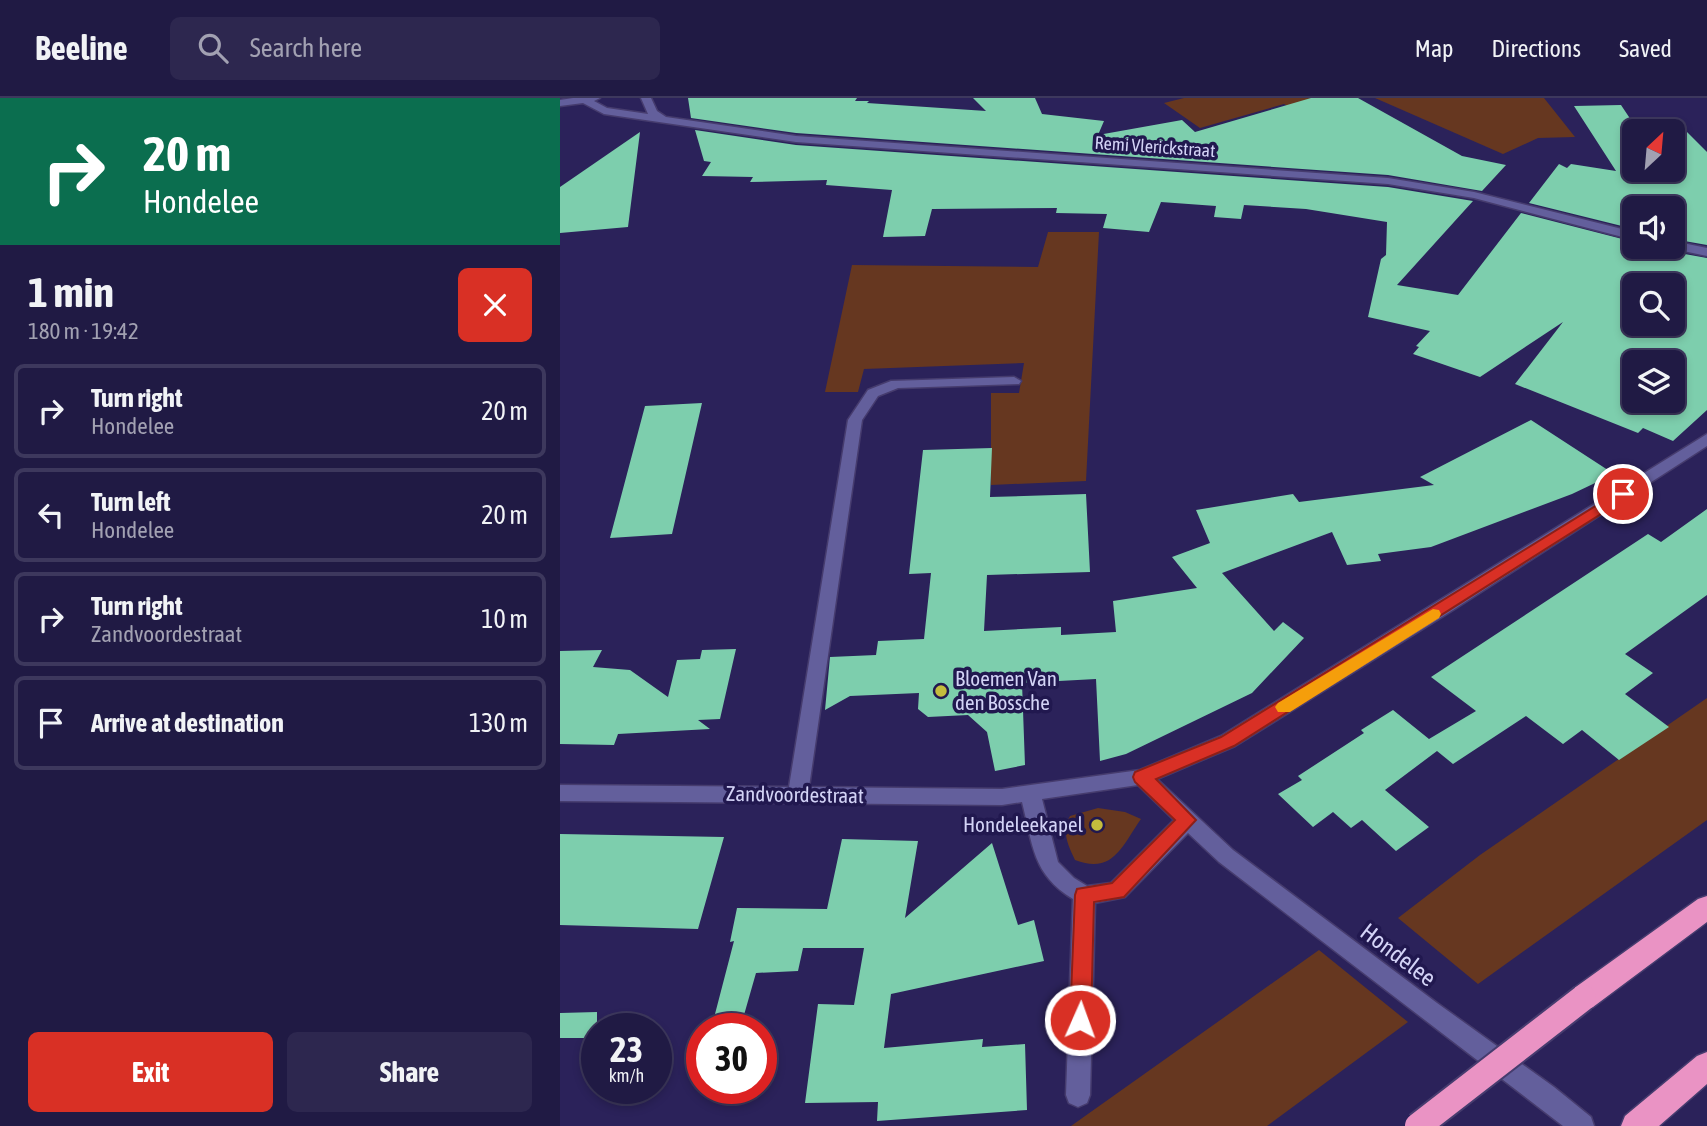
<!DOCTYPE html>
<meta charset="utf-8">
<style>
:root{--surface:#201a44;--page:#2d274f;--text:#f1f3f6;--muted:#a2a1b2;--line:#3d385d;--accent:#d93025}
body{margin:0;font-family:"Asap Condensed",sans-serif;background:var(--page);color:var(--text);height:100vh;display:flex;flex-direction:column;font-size:26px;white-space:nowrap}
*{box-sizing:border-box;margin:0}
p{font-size:23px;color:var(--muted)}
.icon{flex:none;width:38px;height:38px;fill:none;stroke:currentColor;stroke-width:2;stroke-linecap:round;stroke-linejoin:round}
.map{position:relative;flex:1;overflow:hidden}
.drawer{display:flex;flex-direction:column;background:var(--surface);width:560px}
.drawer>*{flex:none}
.hud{background:#0b6e4f;color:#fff;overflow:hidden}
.needle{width:46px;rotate:26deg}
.fabs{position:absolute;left:1062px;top:21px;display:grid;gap:14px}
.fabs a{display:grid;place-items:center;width:63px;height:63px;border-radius:10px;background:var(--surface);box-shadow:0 4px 10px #0003,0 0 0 2px var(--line);font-size:35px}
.speed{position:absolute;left:21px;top:915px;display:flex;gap:14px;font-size:35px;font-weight:700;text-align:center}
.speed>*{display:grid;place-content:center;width:91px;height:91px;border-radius:50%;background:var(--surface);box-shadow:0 4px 10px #0003,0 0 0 2px var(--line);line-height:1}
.speed small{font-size:18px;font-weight:400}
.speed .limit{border:10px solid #d22;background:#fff;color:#111}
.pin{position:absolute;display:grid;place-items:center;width:60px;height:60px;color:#fff;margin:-30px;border:4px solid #fff;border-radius:50%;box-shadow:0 2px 7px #0007}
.me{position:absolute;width:77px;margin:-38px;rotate:2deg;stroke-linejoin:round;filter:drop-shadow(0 0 5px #0008)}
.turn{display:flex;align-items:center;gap:24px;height:147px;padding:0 28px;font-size:32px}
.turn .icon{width:91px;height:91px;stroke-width:2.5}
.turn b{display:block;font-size:49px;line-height:60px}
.round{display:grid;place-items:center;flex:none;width:74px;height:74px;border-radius:10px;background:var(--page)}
.summary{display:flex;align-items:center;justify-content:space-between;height:119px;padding:0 28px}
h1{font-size:42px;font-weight:700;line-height:52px}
.cta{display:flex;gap:14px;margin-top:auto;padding:14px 28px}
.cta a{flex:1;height:80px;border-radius:10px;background:var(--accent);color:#fff;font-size:28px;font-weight:700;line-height:80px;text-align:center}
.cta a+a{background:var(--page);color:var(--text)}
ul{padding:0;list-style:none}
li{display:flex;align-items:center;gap:21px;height:94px;margin:0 14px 10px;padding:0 14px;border:4px solid var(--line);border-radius:10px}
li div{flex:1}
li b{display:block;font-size:26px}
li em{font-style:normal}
header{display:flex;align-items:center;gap:42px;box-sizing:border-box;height:98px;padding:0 35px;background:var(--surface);border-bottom:2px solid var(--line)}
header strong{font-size:33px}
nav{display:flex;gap:38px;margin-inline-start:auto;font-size:24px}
.search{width:490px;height:63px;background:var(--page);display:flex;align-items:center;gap:18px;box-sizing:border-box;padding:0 24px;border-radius:10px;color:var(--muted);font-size:26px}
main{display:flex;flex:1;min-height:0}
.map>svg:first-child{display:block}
.green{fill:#663720}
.building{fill:#7dcead;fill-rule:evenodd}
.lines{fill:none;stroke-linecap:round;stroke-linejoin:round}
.minor-casing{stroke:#463c6e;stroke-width:3}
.highway-casing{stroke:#463c6e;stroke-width:3}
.minor{fill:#635f9c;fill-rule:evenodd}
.highway{fill:#ea93c4;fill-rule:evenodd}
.highway-bridge-casing{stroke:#463c6e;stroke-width:30;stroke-linecap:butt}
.highway-bridge{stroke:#ea93c4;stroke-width:26}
.route{fill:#d93025;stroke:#8d1f18;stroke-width:2}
.slow{fill:#f59e0b}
.poi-dot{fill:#c4bc3d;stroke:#21184f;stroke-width:2.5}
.labels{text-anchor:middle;stroke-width:7;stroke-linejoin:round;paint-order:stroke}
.far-street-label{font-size:18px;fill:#d3d3f6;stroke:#21184f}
.poi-label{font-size:21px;fill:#d3d3f6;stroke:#21184f;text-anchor:start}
.street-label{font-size:21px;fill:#d3d3f6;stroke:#21184f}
.near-street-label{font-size:24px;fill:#d3d3f6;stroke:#21184f}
</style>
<header>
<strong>Beeline</strong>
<div class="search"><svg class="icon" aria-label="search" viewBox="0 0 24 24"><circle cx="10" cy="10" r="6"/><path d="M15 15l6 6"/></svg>Search here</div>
<nav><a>Map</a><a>Directions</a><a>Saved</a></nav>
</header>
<main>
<section class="drawer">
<div class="hud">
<div class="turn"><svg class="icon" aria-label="right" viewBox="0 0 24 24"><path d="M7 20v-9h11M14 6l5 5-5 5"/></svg><div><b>20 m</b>Hondelee</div></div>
</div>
<div class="summary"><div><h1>1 min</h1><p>180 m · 19:42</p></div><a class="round" style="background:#d93025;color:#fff"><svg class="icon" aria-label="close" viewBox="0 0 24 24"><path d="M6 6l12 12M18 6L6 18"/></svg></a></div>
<ul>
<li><svg class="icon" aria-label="right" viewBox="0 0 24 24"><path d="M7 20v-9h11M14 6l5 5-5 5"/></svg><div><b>Turn right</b><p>Hondelee</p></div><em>20 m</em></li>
<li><svg class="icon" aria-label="left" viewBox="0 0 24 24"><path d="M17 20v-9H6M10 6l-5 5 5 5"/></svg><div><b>Turn left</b><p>Hondelee</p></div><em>20 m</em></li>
<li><svg class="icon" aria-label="right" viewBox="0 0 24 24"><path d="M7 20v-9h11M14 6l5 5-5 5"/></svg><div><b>Turn right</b><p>Zandvoordestraat</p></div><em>10 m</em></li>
<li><svg class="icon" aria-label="arrive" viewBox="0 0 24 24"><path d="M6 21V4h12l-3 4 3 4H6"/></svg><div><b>Arrive at destination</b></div><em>130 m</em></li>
</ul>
<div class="cta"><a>Exit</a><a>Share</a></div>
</section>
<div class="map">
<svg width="1147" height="1028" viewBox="0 0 1147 1028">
<rect width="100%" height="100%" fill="#2b225a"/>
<path class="green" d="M 624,0 L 782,0 L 734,11 L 724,6 L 640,30 L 604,5 Z
M 815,0 L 984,0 L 1015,39 L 978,40 L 943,56 Z
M 488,134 L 539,134 L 526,383 L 431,387 L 431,295 L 459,295 L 464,265 L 304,271 L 298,294 L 265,294 L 292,167 L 478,169 Z
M 1147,600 L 1147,722 L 918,886 L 838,820 L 920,757 Z
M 538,710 L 565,714 L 581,721 C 562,748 553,777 515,762 C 508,747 501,733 510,718 Z
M 759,852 L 848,924 L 707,1028 L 511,1028 Z"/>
<path class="building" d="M 128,0 L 297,0 L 295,3 L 309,3 L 307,5 L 426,13 L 413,0 L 475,0 L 482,16 L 544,23 L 538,37 L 622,22 L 635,34 L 751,0 L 798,0 L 902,58 L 946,67 L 922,93 L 828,77 L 236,35 L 131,20 Z
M 1061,7 L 1071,22 L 1113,20 L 1147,54 L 1147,147 L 1113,141 L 1113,110 L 1074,110 L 1074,131 L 969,105 L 999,66 L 1007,70 L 1011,66 L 1056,73 L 1014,8 ZM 1074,33 L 1113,33 L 1113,72 L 1074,72 Z
M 135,32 L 236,47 L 828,89 L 913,103 L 837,187 L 898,197 L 961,115 L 1074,144 L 1074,149 L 1107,149 L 1108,153 L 1147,160 L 1147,312 L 1113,343 L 1083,330 L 1078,335 L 955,286 L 1003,224 L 920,279 L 853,256 L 859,249 L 856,248 L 870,233 L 808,219 L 821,161 L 826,157 L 827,124 L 746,111 L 684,107 L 681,121 L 654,119 L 656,108 L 601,104 L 589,134 L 543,130 L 547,116 L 496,115 L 497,110 L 372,111 L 365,138 L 323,139 L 332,92 L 266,87 L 267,82 L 190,84 L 193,79 L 142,78 L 151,64 L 144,63 ZM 1074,187 L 1113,187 L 1113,226 L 1074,226 ZM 1074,264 L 1113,264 L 1113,303 L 1074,303 Z
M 80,34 L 68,129 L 0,135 L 0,89 Z
M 142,305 L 112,436 L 50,440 L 85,308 Z
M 971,322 L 1054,376 L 1012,396 L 871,449 L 818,456 L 821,463 L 787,467 L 772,434 L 662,475 L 714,533 L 723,524 L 744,540 L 692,595 L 566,656 L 540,663 L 536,581 L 462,585 L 465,667 L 435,673 L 427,634 L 408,617 L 368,619 L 358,611 L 359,595 L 290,598 L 265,612 L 270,559 L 316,557 L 318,543 L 364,541 L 371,475 L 349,476 L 363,352 L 432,350 L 430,399 L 526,396 L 530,474 L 427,477 L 424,533 L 501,529 L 501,537 L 556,534 L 553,503 L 637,490 L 612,459 L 650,445 L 636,412 L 733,396 L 739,404 L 874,387 L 860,379 Z
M 1147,411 L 1147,497 L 1065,556 L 1093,575 L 1065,596 L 1109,629 L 1059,662 L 1022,632 L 1003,646 L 966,618 L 893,666 L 877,653 L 825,692 L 869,729 L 836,753 L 802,722 L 791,730 L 773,714 L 753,729 L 718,696 L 742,682 L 738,678 L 804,635 L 801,632 L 833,612 L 869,641 L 916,613 L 871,579 L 1088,436 L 1101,444 Z
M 176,551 L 160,621 L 138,622 L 150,631 L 58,636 L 54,647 L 0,646 L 0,553 L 42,552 L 33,569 L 70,572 L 108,599 L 117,562 L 140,561 L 142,552 Z
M 0,736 L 164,739 L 138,831 L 0,827 Z
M 282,741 L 358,743 L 345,820 L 432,745 L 458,827 L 474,822 L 484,863 L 331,896 L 324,950 L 423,941 L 422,949 L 465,946 L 467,1012 L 317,1023 L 318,1004 L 245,1005 L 258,906 L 294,907 L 304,850 L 243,850 L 238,873 L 196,875 L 184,917 L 155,916 L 174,843 L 170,844 L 177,810 L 267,811 Z
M 37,914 L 37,940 L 0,940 L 0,915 Z"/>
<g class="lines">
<g class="minor-casing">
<path id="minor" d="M 13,0 L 40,0 L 34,3 L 47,10 L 88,16 L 81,0 L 91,0 L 97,13 L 106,19 L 236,38 L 828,80 L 914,94 L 1074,134 L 1074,142 L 914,100 L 828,86 L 236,44 L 44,16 L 23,5 L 0,8 L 0,2 Z
M 1113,143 L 1147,150 L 1147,158 L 1109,150 L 1113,149 Z
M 454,279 L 461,283 L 459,286 L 338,290 L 318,298 L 302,322 L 249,689 L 442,691 L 580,672 L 661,638 L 1147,336 L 1147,348 L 893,512 L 675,648 L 597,681 L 673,752 L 877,905 L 994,989 L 1031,1019 L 1034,1028 L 1003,1028 L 659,764 L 628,735 L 565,799 L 535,805 L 530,997 L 527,1005 L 518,1009 L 509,1005 L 506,997 L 513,801 C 472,776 473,747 462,704 L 442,707 L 0,703 L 0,687 L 229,689 L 288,322 L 308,292 L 331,283 ZM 578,687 L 614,722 L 551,785 L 527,788 L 514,780 L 498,764 L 482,701 Z"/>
</g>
<g class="highway-casing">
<path id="highway" d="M 1147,798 L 1147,824 L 1033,909 L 1023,913 L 1013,909 L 1009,900 L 1013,891 L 1138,801 Z
M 1147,954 L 1147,986 L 1099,1028 L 1061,1028 L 1065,1018 L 1137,958 Z"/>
</g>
<use href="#minor" class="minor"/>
<use href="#highway" class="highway"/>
<g class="highway-bridge-casing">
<path id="highway-bridge" d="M 858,1028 L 1023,900"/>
</g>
<use href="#highway-bridge" class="highway-bridge"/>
</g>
<path class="route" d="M 1063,391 L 1068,392 L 1070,396 L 1068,399 L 674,648 L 596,681 L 636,722 L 564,799 L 534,804 L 531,922 L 528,929 L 520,931 L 513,929 L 510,922 L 515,797 L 517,791 L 552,785 L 615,722 L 575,684 L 573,679 L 575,674 L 661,639 Z"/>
<path class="slow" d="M 873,511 L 879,512 L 881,516 L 879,520 L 730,614 L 718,614 L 715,609 L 718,605 Z"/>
<g class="poi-dot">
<circle cx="381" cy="593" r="7"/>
<circle cx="537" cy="727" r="7"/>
</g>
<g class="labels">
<g class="far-street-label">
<text transform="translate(595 49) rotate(4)" y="6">Remi Vlerickstraat</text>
</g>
<g class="poi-label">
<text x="395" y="588">Bloemen Van<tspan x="395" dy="24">den Bossche</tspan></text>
<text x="523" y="734" text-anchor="end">Hondeleekapel</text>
</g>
<g class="street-label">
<text transform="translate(235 697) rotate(1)" y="7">Zandvoordestraat</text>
</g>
<g class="near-street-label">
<text transform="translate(838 857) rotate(37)" y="8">Hondelee</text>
</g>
</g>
</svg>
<div class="fabs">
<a><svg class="needle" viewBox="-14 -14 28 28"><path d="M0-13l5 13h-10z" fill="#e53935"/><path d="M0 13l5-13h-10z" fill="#a2a1b2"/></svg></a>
<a><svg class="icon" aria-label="sound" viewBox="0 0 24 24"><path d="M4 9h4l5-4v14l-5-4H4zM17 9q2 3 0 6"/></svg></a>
<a><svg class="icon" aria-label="search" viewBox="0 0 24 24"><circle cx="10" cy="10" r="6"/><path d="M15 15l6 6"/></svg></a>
<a><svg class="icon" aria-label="layers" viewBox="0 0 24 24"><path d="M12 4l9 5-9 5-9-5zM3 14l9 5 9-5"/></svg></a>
</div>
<div class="speed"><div>23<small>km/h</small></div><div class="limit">30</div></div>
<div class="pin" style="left:1063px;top:396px;background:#d93025"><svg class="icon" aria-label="arrive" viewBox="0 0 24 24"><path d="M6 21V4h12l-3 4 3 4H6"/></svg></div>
<svg class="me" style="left:520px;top:922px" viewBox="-20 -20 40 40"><circle r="17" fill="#d93025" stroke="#fff" stroke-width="3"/><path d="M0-11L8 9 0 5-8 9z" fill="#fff"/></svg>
</div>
</main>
